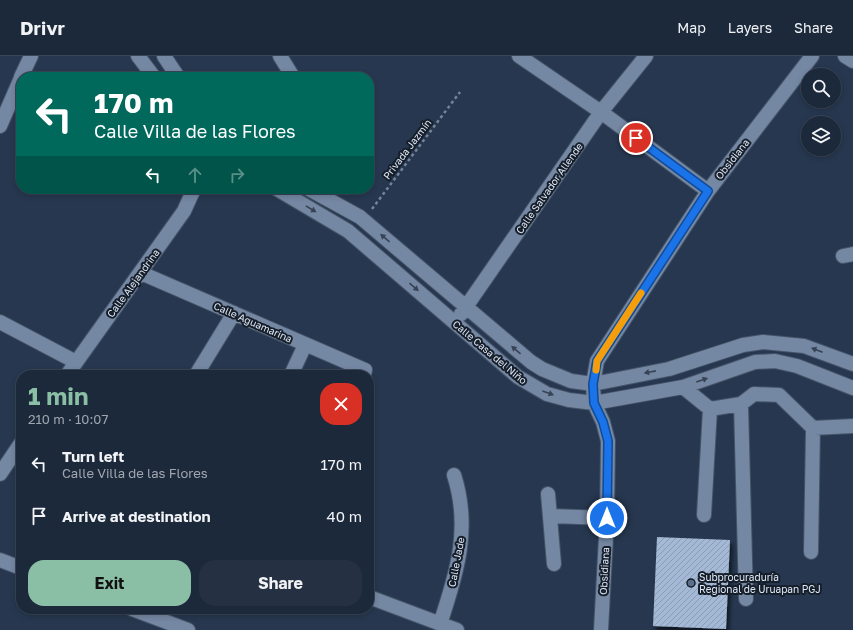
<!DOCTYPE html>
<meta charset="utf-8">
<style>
:root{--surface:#1c293b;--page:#253142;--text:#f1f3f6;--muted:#a0a6af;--line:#3a4555;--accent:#8abfa5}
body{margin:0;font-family:"Golos Text",sans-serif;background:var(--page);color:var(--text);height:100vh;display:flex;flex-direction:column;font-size:15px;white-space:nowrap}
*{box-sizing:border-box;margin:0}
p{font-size:13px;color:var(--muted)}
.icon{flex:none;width:22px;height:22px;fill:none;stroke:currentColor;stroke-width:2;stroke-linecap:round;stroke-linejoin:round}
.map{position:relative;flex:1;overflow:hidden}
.sheet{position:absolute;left:16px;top:314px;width:358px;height:244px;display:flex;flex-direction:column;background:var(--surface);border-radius:16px;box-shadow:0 2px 6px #0003,0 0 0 1px var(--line)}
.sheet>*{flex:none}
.hud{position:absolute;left:16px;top:16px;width:358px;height:122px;border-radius:16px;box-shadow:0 2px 6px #0003,0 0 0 1px var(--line);background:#00695c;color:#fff;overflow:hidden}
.controls{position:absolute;left:801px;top:12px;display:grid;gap:8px}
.controls a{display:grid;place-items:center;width:40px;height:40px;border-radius:50%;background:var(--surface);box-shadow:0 2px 6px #0003,0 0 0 1px var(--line);font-size:20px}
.pin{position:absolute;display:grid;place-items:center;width:34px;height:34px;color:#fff;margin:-17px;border:2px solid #fff;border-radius:50%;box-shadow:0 1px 4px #0007}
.me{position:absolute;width:44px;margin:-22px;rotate:0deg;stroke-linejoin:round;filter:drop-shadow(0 0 3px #0008)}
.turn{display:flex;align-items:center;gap:14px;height:84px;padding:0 12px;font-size:18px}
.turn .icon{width:52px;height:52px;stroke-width:2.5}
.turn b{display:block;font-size:28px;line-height:34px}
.lanes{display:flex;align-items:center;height:38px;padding:0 12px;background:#0003;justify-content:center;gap:20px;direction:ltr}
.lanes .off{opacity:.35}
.round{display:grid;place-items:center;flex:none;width:42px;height:42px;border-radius:16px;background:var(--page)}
.overview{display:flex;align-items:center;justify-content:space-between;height:68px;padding:0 12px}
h1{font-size:24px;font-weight:700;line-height:30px;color:var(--accent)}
.button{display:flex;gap:8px;margin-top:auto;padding:8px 12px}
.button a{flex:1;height:46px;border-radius:16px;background:var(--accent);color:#111;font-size:16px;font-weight:700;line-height:46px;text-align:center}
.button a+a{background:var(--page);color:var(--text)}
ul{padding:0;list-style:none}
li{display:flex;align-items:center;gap:12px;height:52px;padding:0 12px}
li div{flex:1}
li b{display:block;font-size:15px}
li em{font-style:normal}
header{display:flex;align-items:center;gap:24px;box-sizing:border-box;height:56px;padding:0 20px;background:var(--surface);border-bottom:1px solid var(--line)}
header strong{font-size:19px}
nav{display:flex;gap:22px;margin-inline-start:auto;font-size:14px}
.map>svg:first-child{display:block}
.building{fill:url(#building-hatch);filter:url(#shadow)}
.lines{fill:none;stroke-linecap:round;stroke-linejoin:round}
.minor-casing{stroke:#445367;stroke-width:16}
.path{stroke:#758498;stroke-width:2.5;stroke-dasharray:3 3;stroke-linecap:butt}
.minor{stroke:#7487a3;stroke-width:14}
.oneway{fill:#374354}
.route-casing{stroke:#114b97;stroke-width:10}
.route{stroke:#1a73e8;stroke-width:7}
.slow{stroke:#f59e0b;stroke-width:7}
.service-dot{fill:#5c6f8a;stroke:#161e29;stroke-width:1.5}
.labels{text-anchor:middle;stroke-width:4;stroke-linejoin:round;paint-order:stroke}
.street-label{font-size:10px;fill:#dee9f9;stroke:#161e29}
.poi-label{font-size:10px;fill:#dee9f9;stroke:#161e29;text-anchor:start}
</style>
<header>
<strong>Drivr</strong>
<nav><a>Map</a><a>Layers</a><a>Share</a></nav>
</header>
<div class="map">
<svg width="853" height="574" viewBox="0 0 853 574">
<defs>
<pattern id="building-hatch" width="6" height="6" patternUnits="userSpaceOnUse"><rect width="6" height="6" fill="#a4b9d6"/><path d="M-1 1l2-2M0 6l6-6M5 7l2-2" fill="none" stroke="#8c9cb3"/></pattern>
<filter id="shadow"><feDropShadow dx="2.5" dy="4.5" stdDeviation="2" flood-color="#0009"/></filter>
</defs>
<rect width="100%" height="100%" fill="#26374f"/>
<path class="building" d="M 657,481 L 730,484 L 726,573 L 653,570 Z"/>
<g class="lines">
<g class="minor-casing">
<path id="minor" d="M 138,0 L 154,21
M 164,0 L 178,21
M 280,0 L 293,21
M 519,0 L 601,56 L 708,135
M 845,0 L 853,5
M 21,21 L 31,0
M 0,70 L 21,22
M 277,133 L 348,175 L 518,321 L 547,338 L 569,344 L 594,347 L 683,331 L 755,306 L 775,305 L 797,310 L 853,332
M 309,133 L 360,161 L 531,306 L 542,313 L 571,325 L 593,328 L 669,313 L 743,289 L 763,286 L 804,290 L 853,308
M 843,200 L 853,198
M 141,217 L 365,314 L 364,319
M 461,258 L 601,56 L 646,0
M 0,266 L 76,306
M 67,319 L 184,155 L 194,133
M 196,319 L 234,257
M 291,319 L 305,289
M 683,331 L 710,353 L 741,348 L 754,338 L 779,339 L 813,372 L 811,496
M 741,348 L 746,543
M 813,372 L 853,370
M 0,418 L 21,387
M 548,438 L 554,508
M 704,459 L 710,353
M 550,460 L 607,462
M 0,504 L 21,512
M 369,541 L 457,574
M 132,553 L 188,574
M 440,568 C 457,517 471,472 454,419
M 601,574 L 607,462 L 608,385 L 603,366 L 594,347 L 593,328 L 597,305 L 708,135 L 812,0"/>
</g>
<path class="path" d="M 372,153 L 460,36"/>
<use href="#minor" class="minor"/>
</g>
<defs><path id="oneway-solid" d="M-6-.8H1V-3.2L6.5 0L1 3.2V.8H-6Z"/></defs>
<g class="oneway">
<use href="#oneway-solid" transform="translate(311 153) rotate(31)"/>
<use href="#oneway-solid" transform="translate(385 182) rotate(-140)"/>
<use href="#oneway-solid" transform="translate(414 231) rotate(41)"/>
<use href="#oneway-solid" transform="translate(516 294) rotate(-140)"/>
<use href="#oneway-solid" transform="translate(817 294) rotate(-159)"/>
<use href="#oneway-solid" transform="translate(650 316) rotate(169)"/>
<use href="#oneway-solid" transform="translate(702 324) rotate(-19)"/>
<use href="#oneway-solid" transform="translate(548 337) rotate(20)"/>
</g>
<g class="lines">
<g class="route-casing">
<path id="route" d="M 607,462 L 608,385 L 603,366 L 594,347 L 593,328 L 597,305 L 708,135 L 636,82"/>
</g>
<use href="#route" class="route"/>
<path class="slow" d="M 596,314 L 597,305 L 641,237"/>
</g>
<circle class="service-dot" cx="691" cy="527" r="4"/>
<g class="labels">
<g class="street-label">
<text transform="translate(407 93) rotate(-53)" y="4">Privada Jazmín</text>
<text transform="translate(732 103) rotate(-52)" y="4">Obsidiana</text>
<text transform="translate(549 132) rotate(-55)" y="4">Calle Salvador Allende</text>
<text transform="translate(133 227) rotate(-54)" y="4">Calle Alejandrina</text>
<text transform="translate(253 266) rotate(24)" y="4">Calle Aguamarina</text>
<text transform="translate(490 296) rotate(40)" y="4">Calle Casa del Niño</text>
<text transform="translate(456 506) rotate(-79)" y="4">Calle Jade</text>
<text transform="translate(604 515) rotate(-87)" y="4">Obsidiana</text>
</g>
<g class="poi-label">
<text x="699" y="525">Subprocuraduría<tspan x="699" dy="12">Regional de Uruapan PGJ</tspan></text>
</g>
</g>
</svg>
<div class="controls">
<a><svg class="icon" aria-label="search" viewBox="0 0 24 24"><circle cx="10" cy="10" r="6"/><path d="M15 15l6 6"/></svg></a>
<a><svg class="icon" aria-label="layers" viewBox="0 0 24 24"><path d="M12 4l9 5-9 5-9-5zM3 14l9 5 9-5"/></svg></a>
</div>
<div class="pin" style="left:636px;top:82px;background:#d93025"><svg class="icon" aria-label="arrive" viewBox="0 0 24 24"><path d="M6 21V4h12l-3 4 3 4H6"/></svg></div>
<svg class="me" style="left:607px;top:462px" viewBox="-20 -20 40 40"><circle r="17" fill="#1a73e8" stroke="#fff" stroke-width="3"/><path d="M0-11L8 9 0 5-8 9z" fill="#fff"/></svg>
<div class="hud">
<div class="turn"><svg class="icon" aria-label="left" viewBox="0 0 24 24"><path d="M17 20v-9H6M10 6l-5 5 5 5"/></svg><div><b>170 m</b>Calle Villa de las Flores</div></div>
<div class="lanes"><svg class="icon" aria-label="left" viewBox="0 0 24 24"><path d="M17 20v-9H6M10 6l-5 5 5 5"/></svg><svg class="icon off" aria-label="ahead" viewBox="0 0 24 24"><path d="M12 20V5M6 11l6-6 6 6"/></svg><svg class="icon off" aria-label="right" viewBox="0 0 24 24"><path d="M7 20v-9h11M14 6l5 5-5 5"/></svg></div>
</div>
<section class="sheet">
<div class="overview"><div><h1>1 min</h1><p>210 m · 10:07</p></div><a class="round" style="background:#d93025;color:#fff"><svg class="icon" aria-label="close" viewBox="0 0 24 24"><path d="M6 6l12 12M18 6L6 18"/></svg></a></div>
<ul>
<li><svg class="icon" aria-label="left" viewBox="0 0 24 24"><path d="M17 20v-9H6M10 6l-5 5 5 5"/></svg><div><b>Turn left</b><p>Calle Villa de las Flores</p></div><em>170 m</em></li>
<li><svg class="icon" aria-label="arrive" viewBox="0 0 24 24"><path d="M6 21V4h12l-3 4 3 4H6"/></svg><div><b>Arrive at destination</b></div><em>40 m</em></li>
</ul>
<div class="button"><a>Exit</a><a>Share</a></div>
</section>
</div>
